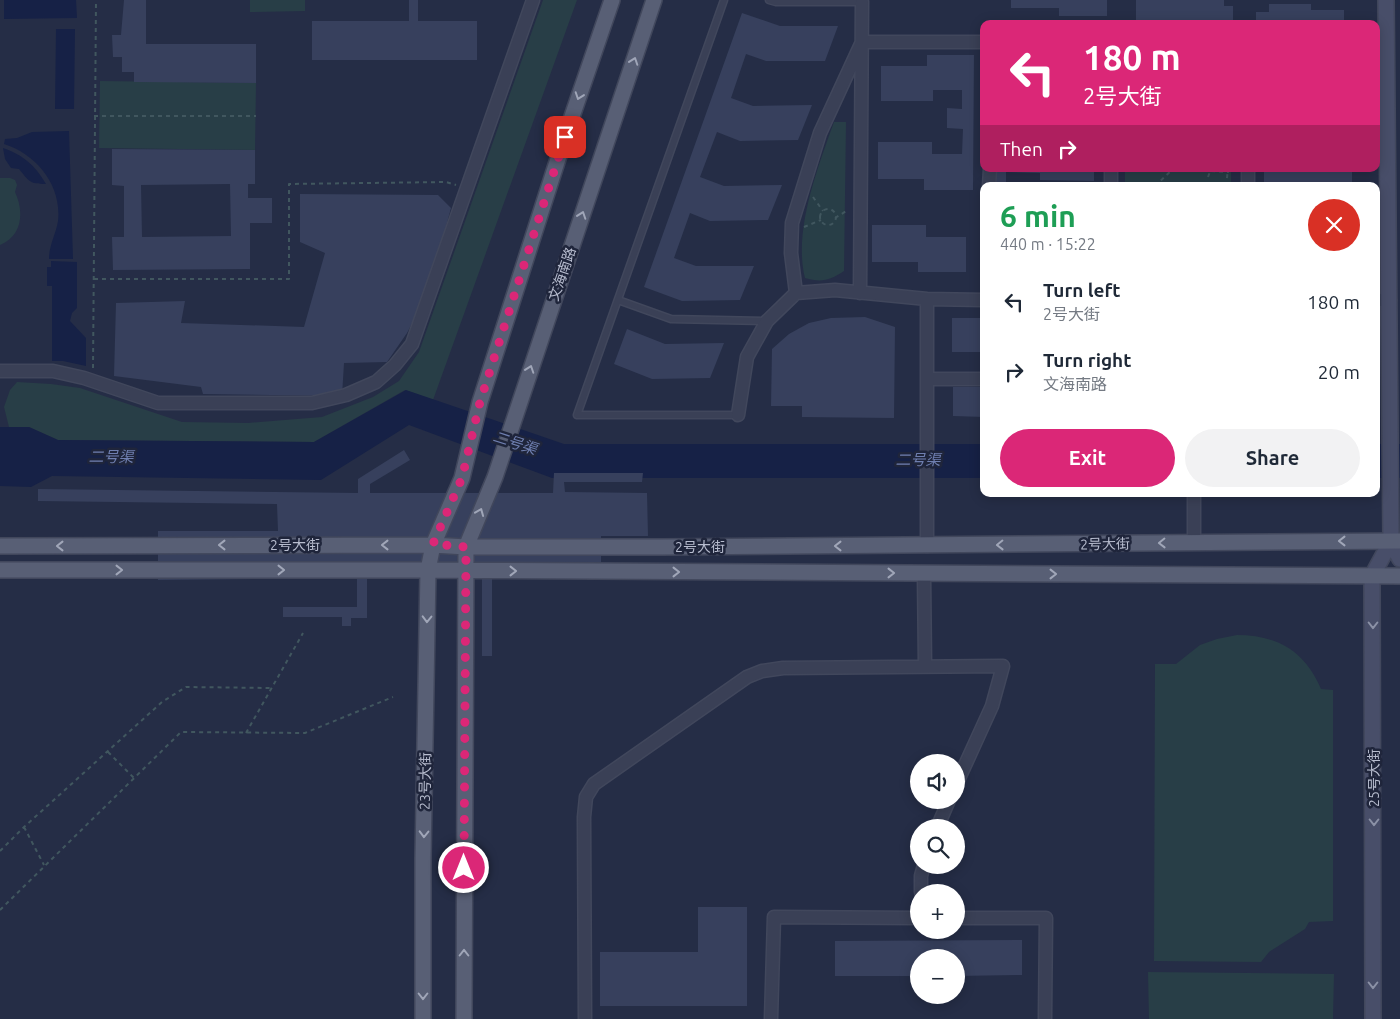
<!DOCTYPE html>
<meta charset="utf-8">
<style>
:root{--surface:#fff;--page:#f2f2f3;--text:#1f2937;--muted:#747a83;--accent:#db2777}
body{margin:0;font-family:Ubuntu,"Noto Sans SC",sans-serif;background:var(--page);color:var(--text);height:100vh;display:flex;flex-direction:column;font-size:19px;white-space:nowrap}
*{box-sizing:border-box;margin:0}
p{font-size:16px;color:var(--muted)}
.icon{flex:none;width:28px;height:28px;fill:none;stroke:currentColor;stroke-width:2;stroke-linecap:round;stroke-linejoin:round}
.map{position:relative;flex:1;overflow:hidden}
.panel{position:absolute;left:980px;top:182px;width:400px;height:315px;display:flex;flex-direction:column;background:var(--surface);border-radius:10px;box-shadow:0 2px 12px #0003}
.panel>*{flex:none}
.top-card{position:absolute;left:980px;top:20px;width:400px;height:152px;border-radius:10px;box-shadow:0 2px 12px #0003;background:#db2777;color:#fff;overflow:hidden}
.fabs{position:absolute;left:910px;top:754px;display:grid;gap:10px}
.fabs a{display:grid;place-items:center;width:55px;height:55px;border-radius:50%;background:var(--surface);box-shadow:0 2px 12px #0003;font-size:25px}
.pin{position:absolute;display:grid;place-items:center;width:42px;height:42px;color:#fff;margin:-21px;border-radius:10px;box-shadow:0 2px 8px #0006}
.me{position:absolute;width:55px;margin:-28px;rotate:0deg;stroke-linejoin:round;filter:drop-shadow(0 0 4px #0008)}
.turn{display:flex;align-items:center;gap:18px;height:105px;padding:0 20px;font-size:22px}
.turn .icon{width:65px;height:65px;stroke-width:2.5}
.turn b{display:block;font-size:35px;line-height:42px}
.then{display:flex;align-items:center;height:48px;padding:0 20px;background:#0003;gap:10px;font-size:19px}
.round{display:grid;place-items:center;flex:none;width:52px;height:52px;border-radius:26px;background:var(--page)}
.overview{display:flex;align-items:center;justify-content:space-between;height:85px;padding:0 20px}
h1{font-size:30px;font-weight:700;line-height:38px;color:#1e9e55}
.action{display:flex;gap:10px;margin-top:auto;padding:10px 20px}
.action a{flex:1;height:58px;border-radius:30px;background:var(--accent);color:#fff;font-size:20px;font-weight:700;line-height:58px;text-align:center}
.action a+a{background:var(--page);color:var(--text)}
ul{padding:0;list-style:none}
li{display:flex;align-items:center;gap:15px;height:70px;padding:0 20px}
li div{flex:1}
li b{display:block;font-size:19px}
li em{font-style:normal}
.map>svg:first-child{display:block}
.green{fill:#283e47}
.water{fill:#162146}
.building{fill:#37405d;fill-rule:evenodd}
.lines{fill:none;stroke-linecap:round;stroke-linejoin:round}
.lane-casing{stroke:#41475c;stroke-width:9}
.street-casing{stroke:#41475c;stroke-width:15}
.secondary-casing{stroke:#41475c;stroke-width:18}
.primary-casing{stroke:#41475c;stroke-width:18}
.path{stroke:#41575f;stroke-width:2;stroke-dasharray:4 4;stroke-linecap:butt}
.lane{stroke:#3a4056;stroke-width:6}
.street{stroke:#3a4056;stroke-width:12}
.secondary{stroke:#484e69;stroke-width:15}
.primary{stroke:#585f75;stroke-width:15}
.oneway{stroke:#a0a6b8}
.oneway2{stroke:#8b91a6}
.route{stroke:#db2777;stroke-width:9;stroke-dasharray:0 16.2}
.labels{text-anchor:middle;stroke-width:5;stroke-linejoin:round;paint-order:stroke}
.street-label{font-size:14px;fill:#b8bdcf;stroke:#1f253b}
.water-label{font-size:15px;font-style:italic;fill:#6f7fb0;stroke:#1f253b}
</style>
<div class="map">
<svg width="1400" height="1019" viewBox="0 0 1400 1019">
<rect width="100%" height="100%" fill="#252d46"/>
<path class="green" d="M 250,0 L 305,0 L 305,11 L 250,12 Z
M 543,0 L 577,0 L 433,400 L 405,390 L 314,442 L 58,440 L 29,427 L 9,427 L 4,407 L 10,390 L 17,382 L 51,384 L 80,388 L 182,422 L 248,423 L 322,417 L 373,397 L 399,381 L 419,352 Z
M 100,81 L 256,83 L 255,150 L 99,148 Z
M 834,122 L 846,122 L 844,271 C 830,280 822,283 805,278 C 793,231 818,167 834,122 Z
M 1125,169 L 1231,169 L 1231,186 L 1125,186 Z
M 0,178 L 10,178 L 15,180 L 17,185 L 15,192 C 24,211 23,236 0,245 Z
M 1237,635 C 1277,635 1305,651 1321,689 L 1333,690 L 1333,921 L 1309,922 L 1305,929 L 1269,952 L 1261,962 L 1154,961 L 1155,664 L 1176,664 L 1200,645 L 1217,639 Z
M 1148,972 L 1334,974 L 1333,1019 L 1149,1019 Z"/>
<path class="water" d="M 4,0 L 76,0 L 77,18 L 4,19 Z
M 56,29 L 75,29 L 74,109 L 55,109 Z
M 69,131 L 73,259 L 49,259 C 49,245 56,234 58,221 C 62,185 36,154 4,144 L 5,139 L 17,138 L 32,132 Z
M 3,148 C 23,155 35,165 46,184 C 29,184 29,181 19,169 L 11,168 L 5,159 Z
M 51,261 L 77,262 L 77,308 L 72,313 L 70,321 L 86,338 L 86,366 L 63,361 L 52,361 L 52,286 L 47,286 L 47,267 L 51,267 Z
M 406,390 L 564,444 L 984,444 L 984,478 L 552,478 L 409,425 L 321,480 L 52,476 L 31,487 L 0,486 L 0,427 L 29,427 L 58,440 L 314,442 Z
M 1376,444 L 1400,444 L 1400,478 L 1376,478 Z"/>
<path class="building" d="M 124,0 L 146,0 L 146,44 L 256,44 L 256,83 L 134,82 L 134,72 L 122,72 L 122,57 L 113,57 L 112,35 L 121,35 Z
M 409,0 L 418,0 L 418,21 L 477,21 L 477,60 L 312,60 L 312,21 L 409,21 Z
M 1011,0 L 1107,0 L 1107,16 L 1059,16 L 1059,8 L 1011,8 Z
M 1136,0 L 1224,0 L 1224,6 L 1233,6 L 1233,24 L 1136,22 Z
M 1269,4 L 1311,4 L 1311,10 L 1344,10 L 1344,24 L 1256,24 L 1256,12 L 1269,12 Z
M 742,13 L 780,26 L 838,26 L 825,61 L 766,61 L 746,54 L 731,98 L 753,106 L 812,105 L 798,140 L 740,141 L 717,132 L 700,177 L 724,186 L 782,185 L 768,220 L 710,221 L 690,213 L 674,258 L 696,266 L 754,266 L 740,300 L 682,301 L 644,287 Z
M 927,55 L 974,55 L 973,190 L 924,190 L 924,179 L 878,179 L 878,142 L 932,142 L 932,154 L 962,154 L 963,129 L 947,128 L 947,108 L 962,109 L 962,90 L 933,90 L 933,101 L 881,101 L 881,66 L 927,66 Z
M 112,149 L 255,150 L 255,184 L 248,184 L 248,198 L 272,198 L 272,223 L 250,223 L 250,269 L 113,270 L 112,237 L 124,237 L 124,186 L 112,185 ZM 230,184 L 231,236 L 142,237 L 141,185 Z
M 996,169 L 1094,169 L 1094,181 L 1040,180 L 1040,173 L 1006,172 L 1006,186 L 996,186 Z
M 1264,169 L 1352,169 L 1352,186 L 1264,186 Z
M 300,194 L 438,195 L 451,208 L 428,293 L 407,333 L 387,362 L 344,363 L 342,396 L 203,394 L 201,387 L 114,376 L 116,303 L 185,301 L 181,323 L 304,327 L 325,253 L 300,242 Z
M 872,225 L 926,225 L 926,237 L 966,237 L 966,272 L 918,272 L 918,262 L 872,262 Z
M 865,317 L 895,327 L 894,418 L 802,417 L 802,406 L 771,406 L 772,349 L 789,334 L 809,323 L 831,318 Z
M 952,318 L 984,318 L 984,352 L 952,352 Z
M 627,329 L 665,344 L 724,343 L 710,378 L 652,379 L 614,364 Z
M 953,387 L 984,387 L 984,417 L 953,416 Z
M 404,450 L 410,460 L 370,484 L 370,493 L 553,493 L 554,473 L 643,473 L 642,482 L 564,482 L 565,492 L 647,493 L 648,536 L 601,536 L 601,577 L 492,577 L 492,656 L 482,656 L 482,577 L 367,577 L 367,618 L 351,618 L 351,626 L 342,626 L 342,617 L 283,617 L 283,607 L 357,607 L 357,578 L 158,580 L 158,531 L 278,531 L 277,504 L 38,501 L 38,489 L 358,493 L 358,479 Z
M 698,907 L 747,907 L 747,1006 L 600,1006 L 600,952 L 698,952 Z
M 1022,940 L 1022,975 L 956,976 L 956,958 L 919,958 L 919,976 L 835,976 L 835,941 Z"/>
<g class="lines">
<g class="lane-casing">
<path id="lane" d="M 724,0 L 577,415 L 738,415
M 769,0 L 776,2 L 862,2
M 618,300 L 671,319 L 766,321"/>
</g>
<g class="street-casing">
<path id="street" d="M 1111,169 L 1111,186
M 1248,169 L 1248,186
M 989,186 L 990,169
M 796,293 L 791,253 L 792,223 L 820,133 L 862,42 L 984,42
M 860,293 L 862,2
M 1376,300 L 1390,300
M 0,371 L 53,371 L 84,378 L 158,403 L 312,403 L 346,395 L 376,382 L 395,365 L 412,344 L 533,0
M 927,379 L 984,379
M 738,415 L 747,357 L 767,321 L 796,293 L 835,290 L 927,299 L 984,300
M 1194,543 L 1194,494
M 927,546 L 927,299
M 924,574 L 925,666
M 937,828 L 949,800
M 921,892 L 921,876 L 924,865
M 956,918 L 1046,918 L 1045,1019
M 585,1019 L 584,817 L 586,797 L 594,784 L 747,677 L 762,671 L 783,668 L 1003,666 L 992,706 L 956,785
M 771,1019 L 774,917 L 919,918"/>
</g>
<g class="secondary-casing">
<path id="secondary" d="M 1386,0 L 1391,541 L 1400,559
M 1373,1019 L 1372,576 L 1391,541"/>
</g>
<g class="primary-casing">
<path id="primary" d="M 0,546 L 433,545 L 466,547 L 661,547 L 1400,541
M 0,570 L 428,570 L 1400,576
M 423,1019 L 423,858 L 428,570 L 433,545 L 462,478 L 480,402 L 565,137 L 612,0
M 464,1019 L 466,547 L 495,477 L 654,0"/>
</g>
<path class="path" d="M 94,116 L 256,116
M 1211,171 L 1229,172
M 1208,177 L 1211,169
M 1155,186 L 1173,169
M 1226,186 L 1228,169
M 813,197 L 823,211
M820 217a8 8 0 1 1 16 0a8 8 0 1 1-16 0Z
M 835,218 L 848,210
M 804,227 L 821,220
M 94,279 L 289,279 L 289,184 L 446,182 L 456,185
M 93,368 L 96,0
M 246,733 L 303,633
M 108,752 L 134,778
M 24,827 L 44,865
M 0,851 L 24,827 L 162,702 L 186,687 L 271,688
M 0,910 L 181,732 L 305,733 L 393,697"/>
<use href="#lane" class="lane"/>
<use href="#street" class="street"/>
<use href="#secondary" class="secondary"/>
<use href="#primary" class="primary"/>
</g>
<defs><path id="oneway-chevron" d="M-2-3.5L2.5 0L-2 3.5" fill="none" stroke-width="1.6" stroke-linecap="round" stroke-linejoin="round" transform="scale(1.25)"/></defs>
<g class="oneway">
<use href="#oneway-chevron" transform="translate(634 61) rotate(-71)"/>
<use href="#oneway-chevron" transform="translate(579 96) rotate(109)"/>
<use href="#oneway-chevron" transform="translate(582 215) rotate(-71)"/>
<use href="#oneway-chevron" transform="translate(530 369) rotate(-71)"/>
<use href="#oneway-chevron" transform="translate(480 512) rotate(-68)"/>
<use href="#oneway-chevron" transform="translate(1342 541) rotate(180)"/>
<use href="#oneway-chevron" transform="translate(1162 543) rotate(179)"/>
<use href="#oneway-chevron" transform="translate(222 545) rotate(180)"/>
<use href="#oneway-chevron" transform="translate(385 545) rotate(180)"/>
<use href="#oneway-chevron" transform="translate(1000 545) rotate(179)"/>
<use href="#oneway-chevron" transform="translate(60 546) rotate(180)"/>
<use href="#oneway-chevron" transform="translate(838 546) rotate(180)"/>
<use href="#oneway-chevron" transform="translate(119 570)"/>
<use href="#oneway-chevron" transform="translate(281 570)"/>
<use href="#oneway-chevron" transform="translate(513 571)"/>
<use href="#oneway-chevron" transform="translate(676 572)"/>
<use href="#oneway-chevron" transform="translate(891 573)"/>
<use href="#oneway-chevron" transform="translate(1053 574)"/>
<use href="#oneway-chevron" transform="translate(427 619) rotate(91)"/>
<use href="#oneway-chevron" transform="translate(424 834) rotate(91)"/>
<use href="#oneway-chevron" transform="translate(464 953) rotate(-90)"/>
<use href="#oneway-chevron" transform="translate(423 996) rotate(90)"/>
</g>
<g class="oneway2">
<use href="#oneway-chevron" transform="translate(1373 625) rotate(90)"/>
<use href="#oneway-chevron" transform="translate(1374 822) rotate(90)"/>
<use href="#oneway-chevron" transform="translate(1373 985) rotate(90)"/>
</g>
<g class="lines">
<path class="route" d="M 464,868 L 466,547 L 433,544 L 462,478 L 480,402 L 565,137"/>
</g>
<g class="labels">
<g class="street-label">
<text transform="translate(562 274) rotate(-71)" y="5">文海南路</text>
<text transform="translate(1105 544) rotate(-1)" y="5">2号大街</text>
<text x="295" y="550">2号大街</text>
<text x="700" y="552">2号大街</text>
<text transform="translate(1374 778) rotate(-90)" y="5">25号大街</text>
<text transform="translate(425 781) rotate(-89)" y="5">23号大街</text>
</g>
<g class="water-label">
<text transform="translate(515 443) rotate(18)" y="5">二号渠</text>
<text x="111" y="462">二号渠</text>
<text x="918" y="465">二号渠</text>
</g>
</g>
</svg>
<div class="fabs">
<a><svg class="icon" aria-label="sound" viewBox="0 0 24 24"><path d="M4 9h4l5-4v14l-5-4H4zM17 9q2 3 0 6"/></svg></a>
<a><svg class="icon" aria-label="search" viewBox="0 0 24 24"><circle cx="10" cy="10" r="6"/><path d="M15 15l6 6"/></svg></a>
<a>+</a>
<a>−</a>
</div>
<div class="pin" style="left:565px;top:137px;background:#d93025"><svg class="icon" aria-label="arrive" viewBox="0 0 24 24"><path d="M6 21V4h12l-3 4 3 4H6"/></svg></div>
<svg class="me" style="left:464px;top:868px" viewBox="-20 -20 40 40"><circle r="17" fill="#db2777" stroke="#fff" stroke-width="3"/><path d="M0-11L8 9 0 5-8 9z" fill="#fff"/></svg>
<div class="top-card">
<div class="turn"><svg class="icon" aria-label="left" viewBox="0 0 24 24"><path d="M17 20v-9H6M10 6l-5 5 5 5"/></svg><div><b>180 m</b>2号大街</div></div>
<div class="then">Then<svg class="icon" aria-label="right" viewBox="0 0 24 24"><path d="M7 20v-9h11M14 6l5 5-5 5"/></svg></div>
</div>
<section class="panel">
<div class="overview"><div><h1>6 min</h1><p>440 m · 15:22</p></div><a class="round" style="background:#d93025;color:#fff"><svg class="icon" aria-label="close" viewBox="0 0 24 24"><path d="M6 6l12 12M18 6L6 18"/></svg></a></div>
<ul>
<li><svg class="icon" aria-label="left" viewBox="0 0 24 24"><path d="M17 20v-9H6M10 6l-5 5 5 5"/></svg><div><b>Turn left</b><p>2号大街</p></div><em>180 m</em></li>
<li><svg class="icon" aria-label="right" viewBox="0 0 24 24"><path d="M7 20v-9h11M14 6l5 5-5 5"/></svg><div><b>Turn right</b><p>文海南路</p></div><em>20 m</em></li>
</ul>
<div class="action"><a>Exit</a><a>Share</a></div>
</section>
</div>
